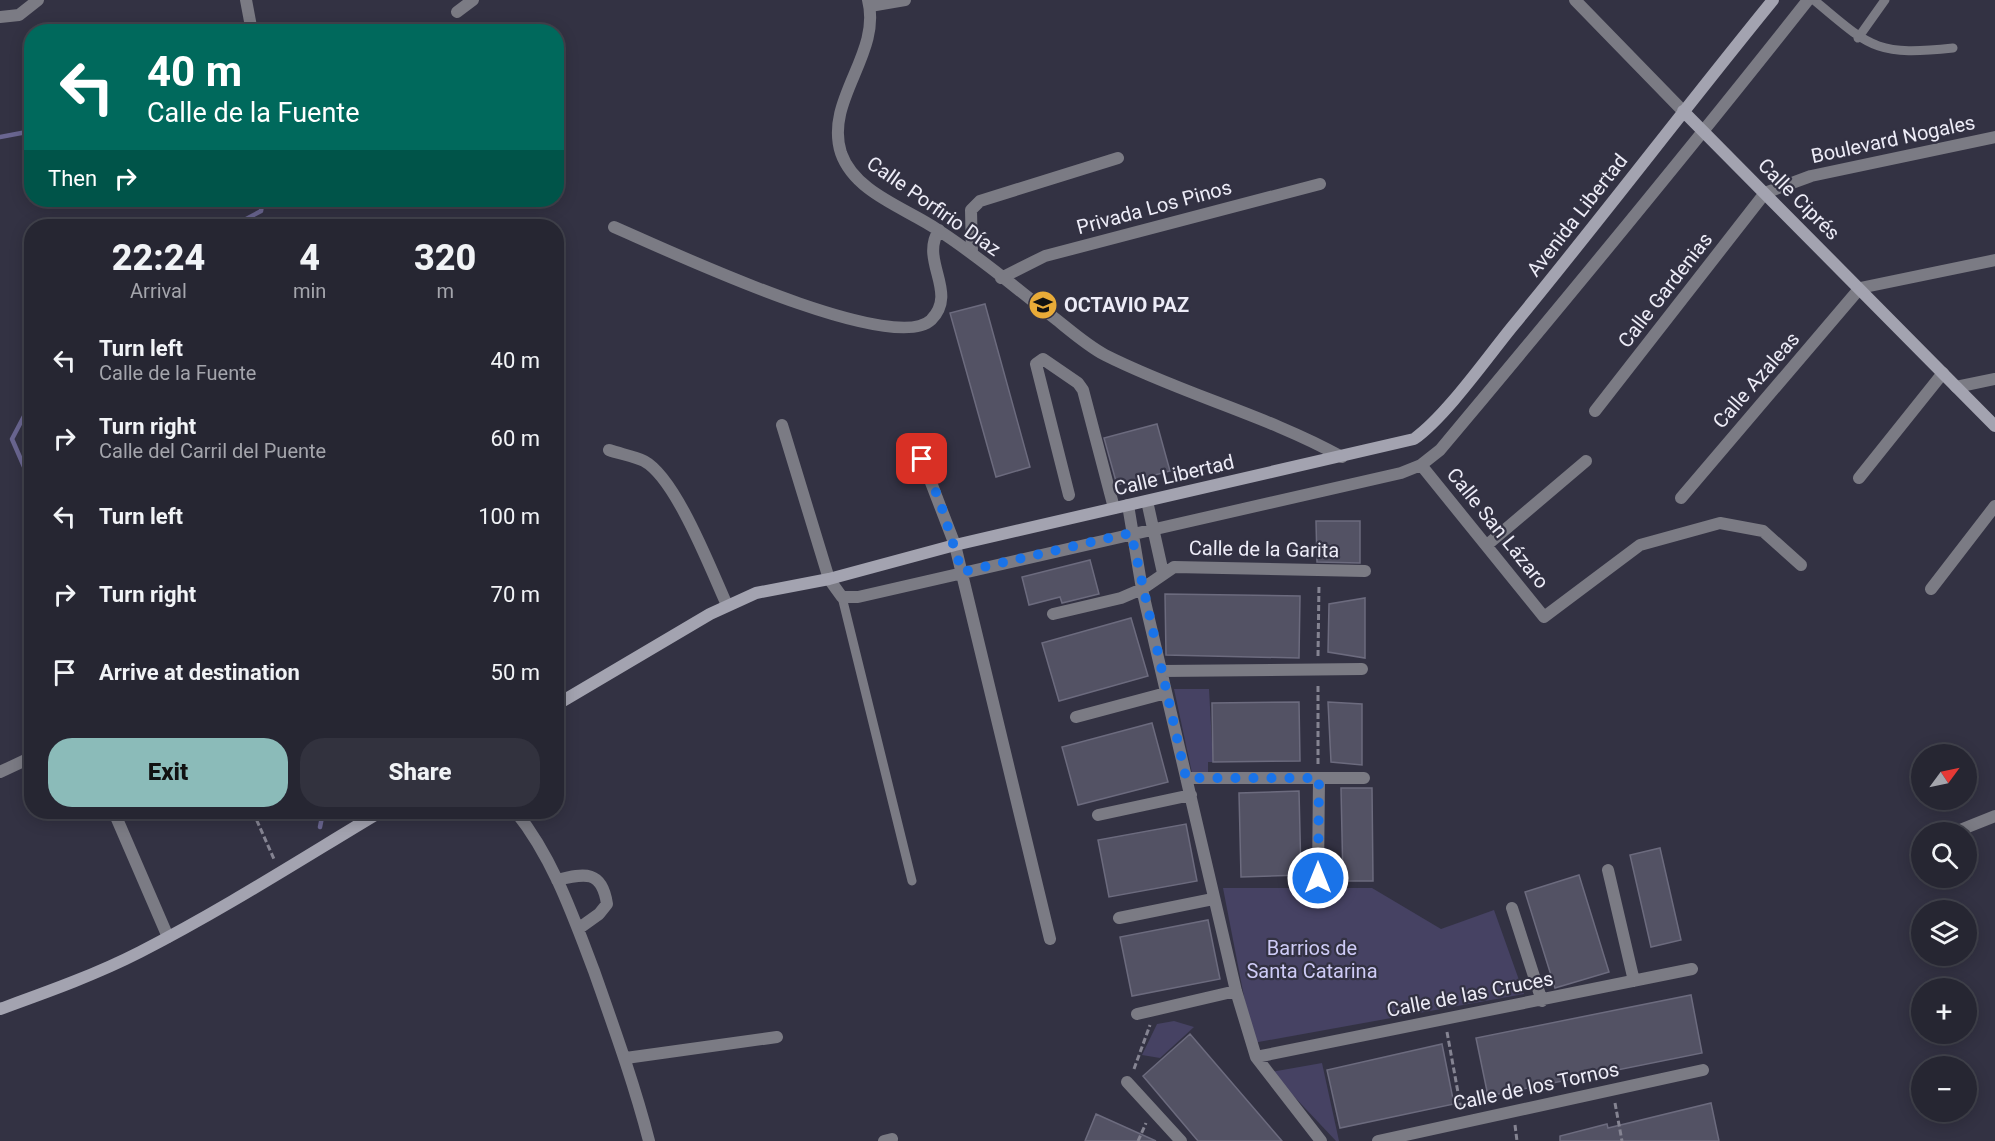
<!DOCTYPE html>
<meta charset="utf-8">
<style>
:root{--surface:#262632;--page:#32323e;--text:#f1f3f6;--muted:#a4a5ac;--line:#42434d;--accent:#8bbbb9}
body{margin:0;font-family:Roboto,sans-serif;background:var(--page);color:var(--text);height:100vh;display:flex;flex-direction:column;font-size:22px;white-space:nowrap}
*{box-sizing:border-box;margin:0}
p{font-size:20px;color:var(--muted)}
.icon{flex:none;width:33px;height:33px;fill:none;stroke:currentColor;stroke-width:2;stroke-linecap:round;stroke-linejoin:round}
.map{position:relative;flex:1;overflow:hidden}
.sheet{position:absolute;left:24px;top:219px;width:540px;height:600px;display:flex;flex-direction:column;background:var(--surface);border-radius:24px;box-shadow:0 3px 15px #0003,0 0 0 2px var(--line)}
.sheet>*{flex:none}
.banner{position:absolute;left:24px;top:24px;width:540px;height:183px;border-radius:24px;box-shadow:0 3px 15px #0003,0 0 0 2px var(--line);background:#00695c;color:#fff;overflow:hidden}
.needle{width:39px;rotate:57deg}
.tools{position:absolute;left:1911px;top:744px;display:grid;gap:12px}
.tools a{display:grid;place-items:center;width:66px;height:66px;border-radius:50%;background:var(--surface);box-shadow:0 3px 15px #0003,0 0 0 2px var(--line);font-size:30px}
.pin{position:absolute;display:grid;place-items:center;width:51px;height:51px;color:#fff;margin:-26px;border-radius:12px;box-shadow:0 3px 9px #0006}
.me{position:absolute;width:66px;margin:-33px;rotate:0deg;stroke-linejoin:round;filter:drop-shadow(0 0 4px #0008)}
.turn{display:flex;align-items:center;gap:21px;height:126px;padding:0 24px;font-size:27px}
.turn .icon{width:78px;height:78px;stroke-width:2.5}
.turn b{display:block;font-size:42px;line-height:51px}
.then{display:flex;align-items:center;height:57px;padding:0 24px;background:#0003;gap:12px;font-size:22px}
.eta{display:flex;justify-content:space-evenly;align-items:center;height:102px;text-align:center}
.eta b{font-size:36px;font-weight:800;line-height:42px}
.action{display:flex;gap:12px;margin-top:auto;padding:12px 24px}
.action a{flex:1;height:69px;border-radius:24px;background:var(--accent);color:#111;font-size:24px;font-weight:800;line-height:69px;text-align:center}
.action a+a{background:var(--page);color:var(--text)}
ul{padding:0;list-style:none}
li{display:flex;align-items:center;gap:18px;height:78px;padding:0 24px}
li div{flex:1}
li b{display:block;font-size:22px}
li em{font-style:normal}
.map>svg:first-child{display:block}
.green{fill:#464263}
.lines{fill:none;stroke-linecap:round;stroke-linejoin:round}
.stream{stroke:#6a6691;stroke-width:4.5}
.building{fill:#535264;stroke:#6c6b7e;stroke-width:1.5}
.path{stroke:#858492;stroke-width:3;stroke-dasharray:6 3;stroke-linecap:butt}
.lane{stroke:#7b7b84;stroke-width:9}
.street{stroke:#7b7b84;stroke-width:12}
.secondary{stroke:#a3a3b0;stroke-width:12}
.route{stroke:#1a73e8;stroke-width:10;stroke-dasharray:0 18}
.labels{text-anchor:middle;stroke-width:4.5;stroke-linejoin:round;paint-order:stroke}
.street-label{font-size:20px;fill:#edecf7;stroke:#333243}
.poi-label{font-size:20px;font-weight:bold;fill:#edecf7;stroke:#333243;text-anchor:start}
.park-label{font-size:20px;fill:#cecbf6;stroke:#333243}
</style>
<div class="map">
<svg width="1995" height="1141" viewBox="0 0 1995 1141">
<rect width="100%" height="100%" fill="#333243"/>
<path class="green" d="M 1174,689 L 1209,689 L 1213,762 L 1208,762 L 1208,772 L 1192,773 Z
M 1223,888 L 1372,888 L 1441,929 L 1494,910 L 1524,994 L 1253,1043 Z
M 1174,1021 L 1194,1027 L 1160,1058 L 1142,1055 L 1157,1024 Z
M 1322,1063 L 1339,1141 L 1336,1141 L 1271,1072 Z"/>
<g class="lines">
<path class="stream" d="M 0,137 L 32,131
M 233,226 L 261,211 L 263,200
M 32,401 L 12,439 L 32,485
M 320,827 L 323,812"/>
</g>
<path class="building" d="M 985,304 L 1030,467 L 996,477 L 950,313 Z
M 1157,424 L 1170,471 L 1117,485 L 1104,438 Z
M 1316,521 L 1360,521 L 1360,563 L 1317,562 Z
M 1090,560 L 1099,594 L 1062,603 L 1060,597 L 1029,605 L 1022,577 Z
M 1165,594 L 1300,596 L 1299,658 L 1166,655 Z
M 1365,598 L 1365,658 L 1328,652 L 1329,604 Z
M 1131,618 L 1148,676 L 1059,701 L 1042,643 Z
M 1299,702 L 1300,761 L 1213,762 L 1212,703 Z
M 1328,702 L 1362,704 L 1362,765 L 1331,762 Z
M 1152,723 L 1168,782 L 1078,805 L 1062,747 Z
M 1341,788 L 1372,788 L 1373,881 L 1343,881 Z
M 1299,791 L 1301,875 L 1241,877 L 1239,793 Z
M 1186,824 L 1197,881 L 1109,897 L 1098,840 Z
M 1660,848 L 1681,940 L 1651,947 L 1630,855 Z
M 1579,875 L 1609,972 L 1555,988 L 1525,892 Z
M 1208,920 L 1220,979 L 1132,996 L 1120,937 Z
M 1691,995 L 1702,1053 L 1488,1096 L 1476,1038 Z
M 1190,1034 L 1282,1141 L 1198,1141 L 1143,1076 Z
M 1442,1044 L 1454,1104 L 1340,1128 L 1327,1070 Z
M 1711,1103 L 1719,1141 L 1560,1141 L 1560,1136 L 1607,1124 L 1608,1128 Z
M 1096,1114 L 1156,1141 L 1085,1141 Z"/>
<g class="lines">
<path class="path" d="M 1318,656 L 1319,584
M 1318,764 L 1318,683
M 253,812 L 274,859
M 1447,1032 L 1461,1109
M 1134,1069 L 1150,1025
M 1615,1103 L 1622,1141
M 1515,1125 L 1517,1141
M 1138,1141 L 1146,1123"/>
<path class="lane" d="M 1814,0 C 1871,48 1876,56 1953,48
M 1858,38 L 1885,0
M 842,597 L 912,881"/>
<path class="street" d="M 246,0 L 252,32
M 868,0 C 882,54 824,100 841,153 C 855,193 906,208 938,230 C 980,257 1018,290 1057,320 C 1072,332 1088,346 1105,355 C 1182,394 1266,415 1342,457
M 1575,0 L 1683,111
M 870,6 L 905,0
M 457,12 L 473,0
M 0,17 L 19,15 L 38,0
M 614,227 C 663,248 892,357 931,320 C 959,292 919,261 939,230
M 972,254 L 971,210 L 980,201 L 1118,158
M 1001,278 L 1045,256 L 1320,184
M 1956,387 L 1995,379
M 1595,411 L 1765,193 L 1811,176 L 1995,137
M 782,425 L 829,579 L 842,597 L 858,597 L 1401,473 L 1421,465 L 1440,450 C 1565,301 1688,152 1808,0
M 609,450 C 620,454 634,456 644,461 C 676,478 711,570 727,605
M 922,459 L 955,545 L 1050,939
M 1421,465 L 1544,617 L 1640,545 L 1720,523 L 1763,531 L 1801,565
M 1859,478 L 1943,373
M 1069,495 L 1036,364 L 1043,359 L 1078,383 L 1083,390 L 1114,508
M 1681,498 L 1860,288 L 1995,260
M 1147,501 L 1163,573
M 1128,505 L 1142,589 L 1236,991 L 1256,1057 L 1321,1141
M 1487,545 L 1586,461
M 1931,589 L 1995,506
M 1053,614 L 1121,598 L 1142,589 L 1174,567 L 1365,571
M 1162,671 L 1362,669
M 1076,717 L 1166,693
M 0,772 L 32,757
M 1186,778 L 1364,778
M 114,812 L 168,937
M 516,812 C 553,858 573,916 594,971 C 614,1028 634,1083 649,1141
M 1098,815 L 1191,795
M 1955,832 L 1995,816
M 1608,870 L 1634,981
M 1318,878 L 1319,778
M 557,880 C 585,873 602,870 607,904 L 599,914 L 578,929
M 1512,908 L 1542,1001
M 1119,918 L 1213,899
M 1137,1014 L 1236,991
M 1256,1057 L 1692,969
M 626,1058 L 777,1037
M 1127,1082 L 1181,1141
M 884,1141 L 892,1139
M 1378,1141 L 1703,1070"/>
<path class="secondary" d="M 1683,111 L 1995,426
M 556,705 L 710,614 L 756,593 L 829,579 L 955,545 L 1414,439 C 1446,416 1486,359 1512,327 C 1601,219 1685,108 1773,0
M 0,1009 C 47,992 95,975 140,952 C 222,910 300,860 380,812"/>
</g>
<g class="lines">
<path class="route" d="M 922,459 L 940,502 L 962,572 L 1131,533 L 1186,778 L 1319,778 L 1318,878"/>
</g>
<defs>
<g id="school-disc" transform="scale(1.5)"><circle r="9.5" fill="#e9ab38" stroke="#333243"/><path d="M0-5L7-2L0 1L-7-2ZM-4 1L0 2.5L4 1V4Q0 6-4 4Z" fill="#111"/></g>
</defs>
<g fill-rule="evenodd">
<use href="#school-disc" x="1043" y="305"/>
</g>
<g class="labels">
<g class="street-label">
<text transform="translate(1893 139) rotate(-12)" y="7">Boulevard Nogales</text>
<text transform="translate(1799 199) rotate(45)" y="7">Calle Ciprés</text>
<text transform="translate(934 206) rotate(35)" y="7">Calle Porfirio Díaz</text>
<text transform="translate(1154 207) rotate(-15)" y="7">Privada Los Pinos</text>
<text transform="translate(1577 215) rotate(-52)" y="7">Avenida Libertad</text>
<text transform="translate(1665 290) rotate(-52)" y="7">Calle Gardenias</text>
<text transform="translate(1756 380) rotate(-49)" y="7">Calle Azaleas</text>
<text transform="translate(1174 475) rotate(-13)" y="7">Calle Libertad</text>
<text transform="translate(1498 528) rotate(51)" y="7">Calle San Lázaro</text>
<text transform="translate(1264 549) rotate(1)" y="7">Calle de la Garita</text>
<text transform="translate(1470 994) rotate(-11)" y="7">Calle de las Cruces</text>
<text transform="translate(1536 1086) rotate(-12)" y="7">Calle de los Tornos</text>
</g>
<g class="poi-label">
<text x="1064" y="312">OCTAVIO PAZ</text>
</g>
<g class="park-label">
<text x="1312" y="955">Barrios de<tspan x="1312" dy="23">Santa Catarina</tspan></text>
</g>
</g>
</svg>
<div class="tools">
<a><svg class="needle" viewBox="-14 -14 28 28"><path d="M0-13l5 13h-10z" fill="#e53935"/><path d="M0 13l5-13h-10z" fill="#a4a5ac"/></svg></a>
<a><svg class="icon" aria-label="search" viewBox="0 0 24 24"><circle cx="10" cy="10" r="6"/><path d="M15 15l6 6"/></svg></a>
<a><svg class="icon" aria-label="layers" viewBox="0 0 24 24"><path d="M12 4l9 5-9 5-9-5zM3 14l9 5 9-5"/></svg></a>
<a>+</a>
<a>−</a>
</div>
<div class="pin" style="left:922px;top:459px;background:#d93025"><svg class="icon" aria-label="arrive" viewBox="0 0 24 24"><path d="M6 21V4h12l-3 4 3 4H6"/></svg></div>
<svg class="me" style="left:1318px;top:878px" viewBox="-20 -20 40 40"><circle r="17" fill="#1a73e8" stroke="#fff" stroke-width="3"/><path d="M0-11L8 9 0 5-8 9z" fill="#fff"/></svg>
<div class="banner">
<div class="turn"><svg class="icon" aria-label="left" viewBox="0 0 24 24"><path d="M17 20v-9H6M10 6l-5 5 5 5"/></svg><div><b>40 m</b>Calle de la Fuente</div></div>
<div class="then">Then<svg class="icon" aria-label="right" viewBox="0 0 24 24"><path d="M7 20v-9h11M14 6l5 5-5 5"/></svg></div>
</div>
<section class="sheet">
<div class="eta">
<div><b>22:24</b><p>Arrival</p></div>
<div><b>4</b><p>min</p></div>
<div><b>320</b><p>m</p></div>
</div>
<ul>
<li><svg class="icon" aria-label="left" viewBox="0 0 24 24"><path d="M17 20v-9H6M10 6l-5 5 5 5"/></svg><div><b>Turn left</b><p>Calle de la Fuente</p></div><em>40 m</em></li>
<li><svg class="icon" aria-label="right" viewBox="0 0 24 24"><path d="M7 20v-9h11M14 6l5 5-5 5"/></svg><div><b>Turn right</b><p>Calle del Carril del Puente</p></div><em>60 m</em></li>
<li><svg class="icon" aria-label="left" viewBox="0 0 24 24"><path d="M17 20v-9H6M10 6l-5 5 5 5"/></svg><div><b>Turn left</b></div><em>100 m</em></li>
<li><svg class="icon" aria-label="right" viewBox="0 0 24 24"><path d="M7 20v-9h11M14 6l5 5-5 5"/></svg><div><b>Turn right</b></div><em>70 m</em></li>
<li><svg class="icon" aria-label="arrive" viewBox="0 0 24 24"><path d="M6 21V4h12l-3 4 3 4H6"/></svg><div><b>Arrive at destination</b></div><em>50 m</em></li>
</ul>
<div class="action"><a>Exit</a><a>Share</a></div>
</section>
</div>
